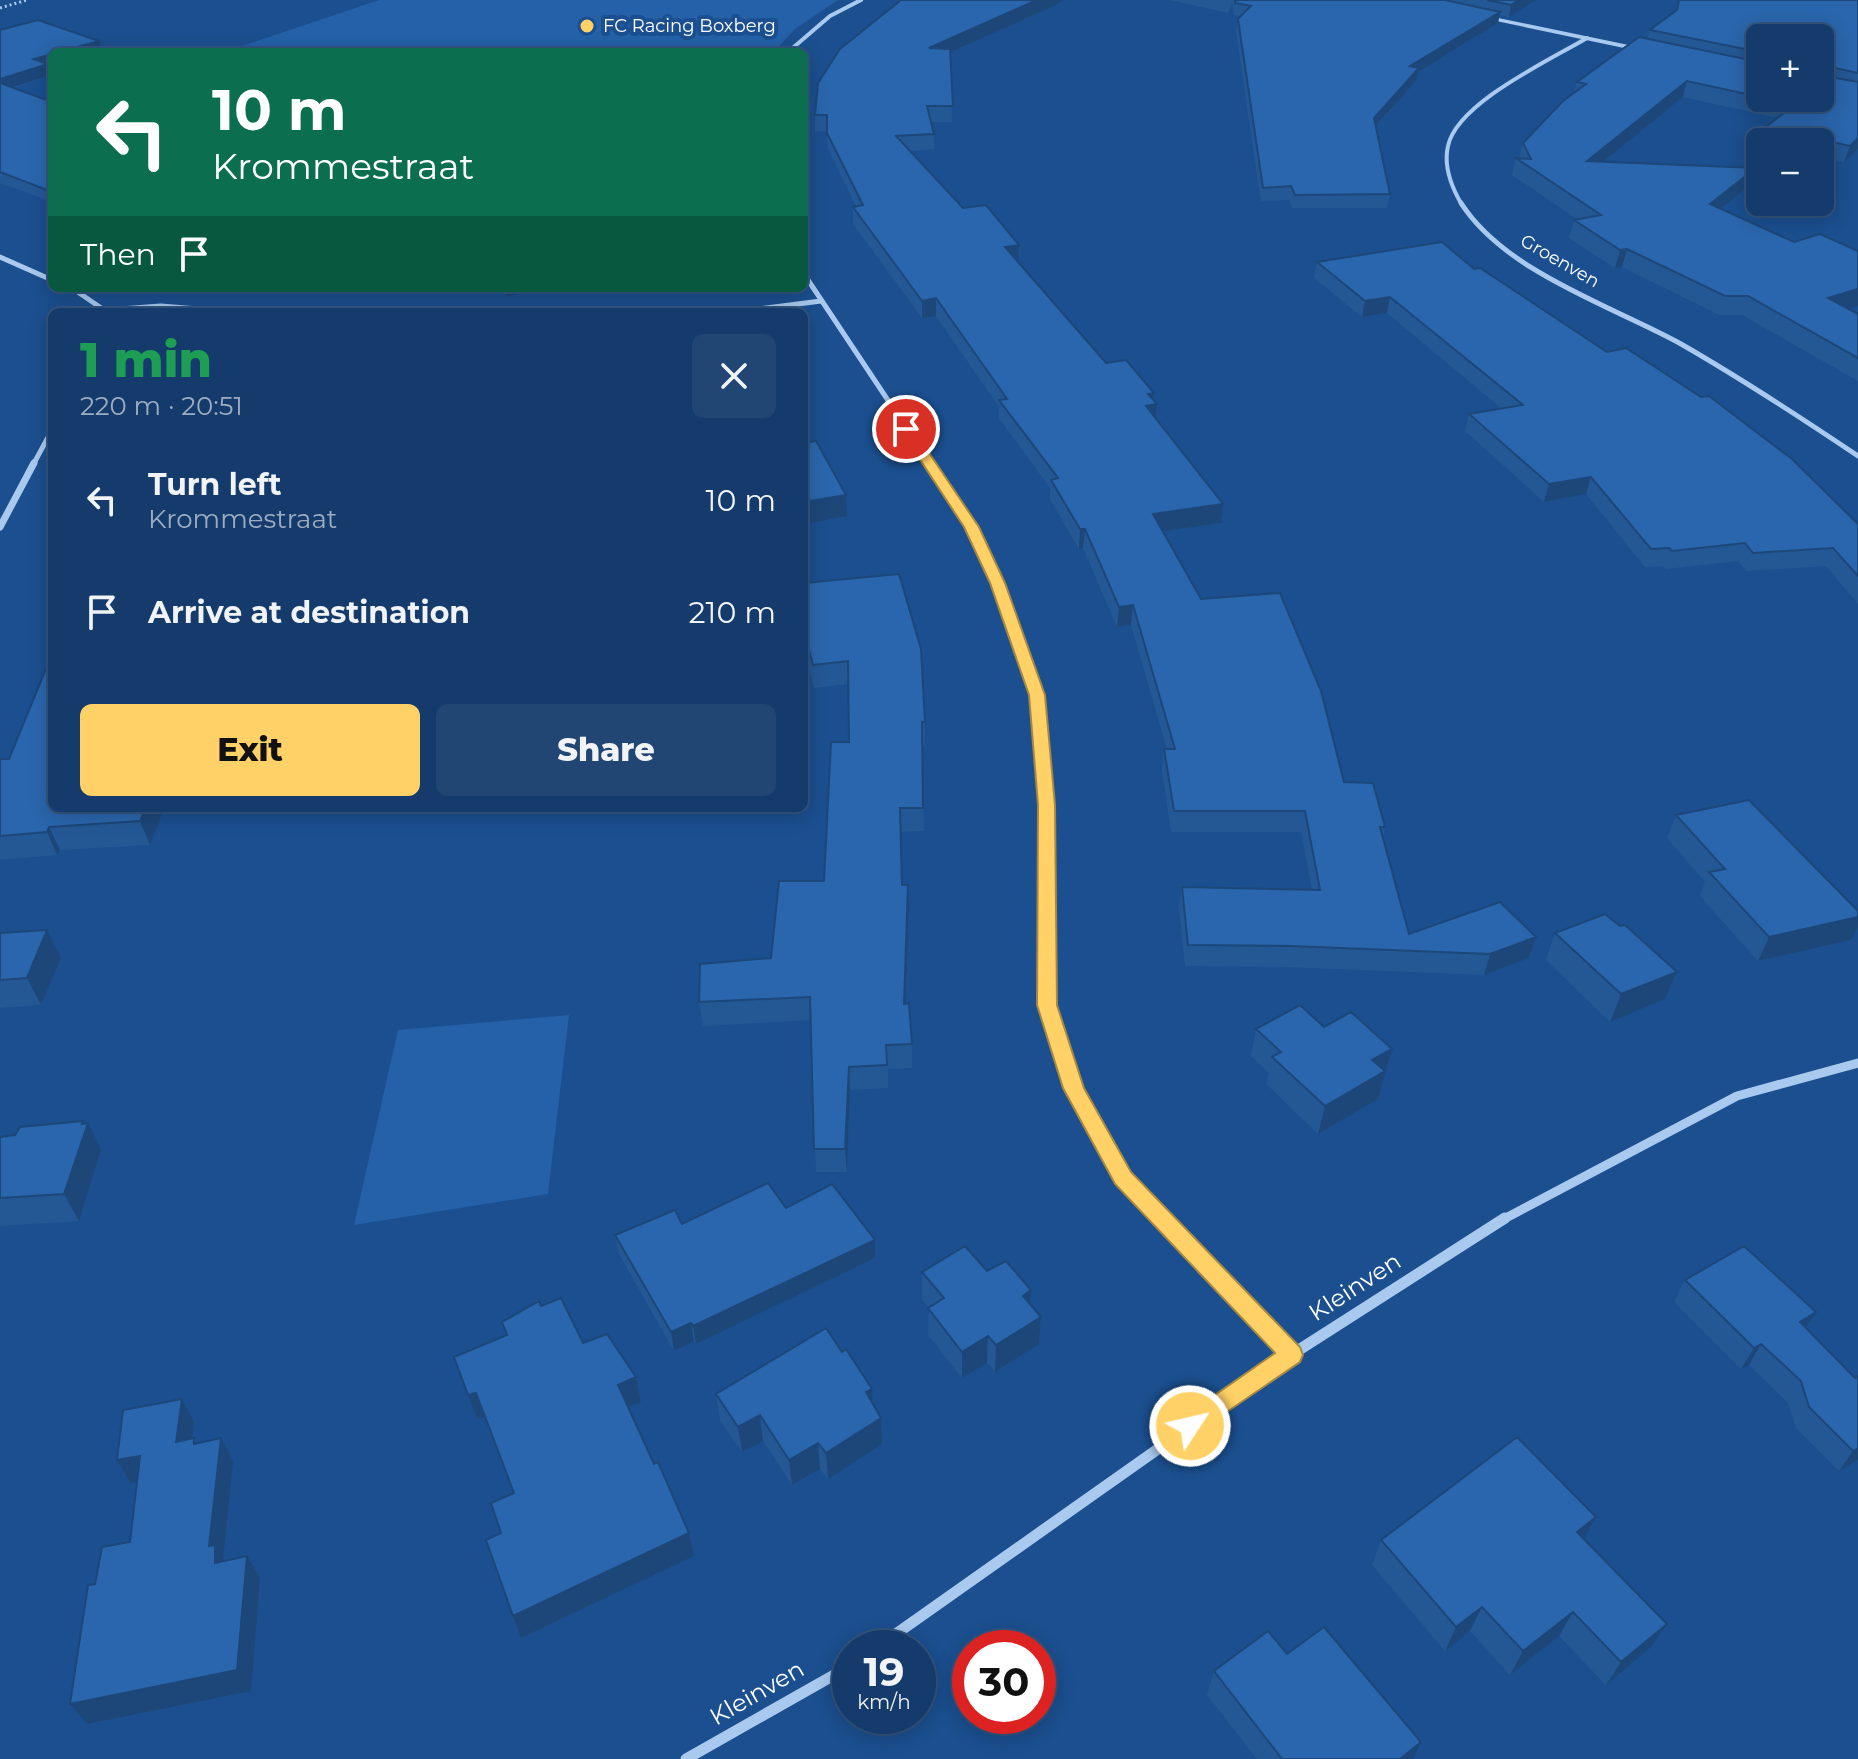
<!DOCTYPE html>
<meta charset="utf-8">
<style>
:root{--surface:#143b6b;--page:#214673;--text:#f1f3f6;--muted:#9dadc1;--line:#33557e;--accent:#ffd166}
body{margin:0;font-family:Montserrat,sans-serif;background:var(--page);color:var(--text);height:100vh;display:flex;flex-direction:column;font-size:30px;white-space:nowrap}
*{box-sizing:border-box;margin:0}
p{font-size:26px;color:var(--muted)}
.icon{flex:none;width:44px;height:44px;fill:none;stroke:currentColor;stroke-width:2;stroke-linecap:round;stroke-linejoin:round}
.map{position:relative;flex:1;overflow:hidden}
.details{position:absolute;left:48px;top:308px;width:760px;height:504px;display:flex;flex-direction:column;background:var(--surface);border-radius:12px;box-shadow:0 4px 20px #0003,0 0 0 2px var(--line)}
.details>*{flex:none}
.top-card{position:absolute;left:48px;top:48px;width:760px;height:244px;border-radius:12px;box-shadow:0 4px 20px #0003,0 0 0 2px var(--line);background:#0b6e4f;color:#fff;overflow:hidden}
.fabs{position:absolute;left:1746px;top:24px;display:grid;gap:16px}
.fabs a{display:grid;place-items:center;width:88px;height:88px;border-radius:12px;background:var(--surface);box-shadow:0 4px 20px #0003,0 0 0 2px var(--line);font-size:40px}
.speed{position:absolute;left:832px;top:1630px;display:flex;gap:16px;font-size:40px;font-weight:700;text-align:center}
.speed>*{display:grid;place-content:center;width:104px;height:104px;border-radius:50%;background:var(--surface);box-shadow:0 4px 20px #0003,0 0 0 2px var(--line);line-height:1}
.speed small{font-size:20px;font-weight:400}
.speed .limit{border:12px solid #d22;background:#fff;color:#111}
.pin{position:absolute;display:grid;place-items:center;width:68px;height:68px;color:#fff;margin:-34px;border:4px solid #fff;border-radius:50%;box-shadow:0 2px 8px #0007}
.me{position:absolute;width:88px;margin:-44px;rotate:55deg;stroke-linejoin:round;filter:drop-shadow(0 0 6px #0008)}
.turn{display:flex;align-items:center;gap:28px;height:168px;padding:0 32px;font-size:36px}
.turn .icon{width:104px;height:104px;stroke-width:2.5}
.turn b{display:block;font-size:56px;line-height:68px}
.then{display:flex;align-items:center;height:76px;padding:0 32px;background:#0003;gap:16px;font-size:30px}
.round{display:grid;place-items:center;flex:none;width:84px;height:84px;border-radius:12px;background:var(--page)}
.headline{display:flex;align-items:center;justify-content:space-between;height:136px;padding:0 32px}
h1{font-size:48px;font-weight:800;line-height:60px;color:#1e9e55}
.button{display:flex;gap:16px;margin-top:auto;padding:16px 32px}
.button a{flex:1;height:92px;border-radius:12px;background:var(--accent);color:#111;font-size:32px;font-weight:800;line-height:92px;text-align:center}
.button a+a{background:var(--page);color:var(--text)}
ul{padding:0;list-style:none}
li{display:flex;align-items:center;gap:24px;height:112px;padding:0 32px}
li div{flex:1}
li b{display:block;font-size:30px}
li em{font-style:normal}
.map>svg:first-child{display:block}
.green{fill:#2461a8}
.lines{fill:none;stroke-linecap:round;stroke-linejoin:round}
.path{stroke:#a9c9ee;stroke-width:3;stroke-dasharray:2 3;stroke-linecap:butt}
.minor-far4{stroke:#a9c9ee;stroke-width:4}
.minor-far3{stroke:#a9c9ee;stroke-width:5}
.minor-far2{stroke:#a9c9ee;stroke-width:7}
.minor-far1{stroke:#a9c9ee;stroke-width:9}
.minor{stroke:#a9c9ee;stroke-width:11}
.tertiary{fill:#a9c9ee;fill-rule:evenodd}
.wall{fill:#245895;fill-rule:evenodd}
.shaded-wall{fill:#1d4779}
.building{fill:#2a66ad;stroke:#1d4779;stroke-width:2}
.route{fill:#ffd166;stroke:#a68842;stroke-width:2}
.poi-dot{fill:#ffd166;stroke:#1b4f8f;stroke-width:3}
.labels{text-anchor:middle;stroke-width:8;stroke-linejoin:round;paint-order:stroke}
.far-poi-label{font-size:18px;fill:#fff;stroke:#1b4f8f;text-anchor:start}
.far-street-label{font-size:18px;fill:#fff;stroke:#1b4f8f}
.near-street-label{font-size:24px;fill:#fff;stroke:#1b4f8f}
</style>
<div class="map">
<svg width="1858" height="1759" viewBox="0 0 1858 1759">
<rect width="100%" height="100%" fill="#1b4f8f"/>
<path class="green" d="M 379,0 L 838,0 L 795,29 L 774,52 L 224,52 Z
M 569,1015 L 548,1194 L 354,1225 L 398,1030 Z"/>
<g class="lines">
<path class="path" d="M 0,8 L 27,0"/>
<path class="minor-far4" d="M 788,52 L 830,16 L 861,0
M 1462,205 C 1452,188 1443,167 1448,146 C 1457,103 1550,60 1587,38"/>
<path class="minor-far3" d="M 1461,203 C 1505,272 1612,306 1681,344 C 1742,379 1800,417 1858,456
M 0,257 L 52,280
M 804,274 L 931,465
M 72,288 L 107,312
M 106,310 L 161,306 L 235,312
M 736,312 L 821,301
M 33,465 L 52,430"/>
<path class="minor-far2" d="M 929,463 L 972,527 L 997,583 L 1037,695 L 1045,797
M 0,527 L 34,463"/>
<path class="minor-far1" d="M 1045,795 L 1047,1005 L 1073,1088 L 1123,1178 L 1163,1220
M 1502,1220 L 1737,1096 L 1858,1063"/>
<path class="minor" d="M 1161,1218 L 1291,1355
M 876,1648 L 1291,1355 L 1505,1218
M 686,1759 L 850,1666"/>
<path class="tertiary" d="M 1479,14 L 1643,48 L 1646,50 L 1643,52 L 1477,17 Z"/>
</g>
<path class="wall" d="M 901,0 L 1054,6 L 950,53 L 952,122 L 931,122 L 934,134 L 934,149 L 910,151 L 963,208 L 1018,261 L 1106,363 L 1153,400 L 1157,404 L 1156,418 L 1223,504 L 1221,523 L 1163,531 L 1201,599 L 1344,782 L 1385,827 L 1383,836 L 1409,934 L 1536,937 L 1529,958 L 1484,975 L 1286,967 L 1185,966 L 1179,908 L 1182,887 L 1312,890 L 1301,832 L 1171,832 L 1162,769 L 1164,749 L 1167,749 L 1131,625 L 1117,627 L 1083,548 L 1079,549 L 1050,499 L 1050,488 L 999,418 L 999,407 L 936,316 L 922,318 L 853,224 L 853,207 L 856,206 L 828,149 L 827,131 L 815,131 L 815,115 Z
M 1170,0 L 1536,0 L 1509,17 L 1499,15 L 1498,23 L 1418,72 L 1417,80 L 1376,126 L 1390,194 L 1387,208 L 1293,208 L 1289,200 L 1261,201 L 1236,31 L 1238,19 L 1241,16 L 1234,15 L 1232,2 L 1228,13 Z
M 1678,0 L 1858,0 L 1858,149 L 1844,162 L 1820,157 L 1820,142 L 1761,142 L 1766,127 L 1778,118 L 1683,97 L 1603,162 L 1750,185 L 1721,209 L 1794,242 L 1858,251 L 1858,306 L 1848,309 L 1858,314 L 1858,381 L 1742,315 L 1719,315 L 1622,267 L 1615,268 L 1569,238 L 1574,220 L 1577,219 L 1512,175 L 1516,158 L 1519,158 L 1523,143 L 1574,93 L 1577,82 L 1647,39 L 1650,30 L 1676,11 ZM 1760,38 L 1820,98 L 1760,98 Z
M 0,30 L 99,41 L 102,51 L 52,52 L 52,66 L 49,67 L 52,75 L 13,88 L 52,102 L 52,202 L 0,183 Z
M 1317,262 L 1474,269 L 1858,524 L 1858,604 L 1826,566 L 1746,571 L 1738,561 L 1666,569 L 1663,566 L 1645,567 L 1586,494 L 1544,502 L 1465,431 L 1469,414 L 1502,409 L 1387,313 L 1362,317 L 1314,278 Z
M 804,583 L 925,722 L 925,745 L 922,745 L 924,831 L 900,832 L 902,885 L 909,908 L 906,1004 L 912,1044 L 912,1068 L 888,1069 L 888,1088 L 850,1090 L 847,1172 L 816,1172 L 811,1020 L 703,1026 L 699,1002 L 771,958 L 824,881 L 849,742 L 848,684 L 814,688 L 804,649 Z
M 0,759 L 159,823 L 150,845 L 60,850 L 57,855 L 0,860 Z
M 1676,815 L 1851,940 L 1758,961 L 1700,896 L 1705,882 L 1667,838 Z
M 0,933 L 61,958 L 41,1005 L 0,1008 Z
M 1555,933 L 1677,972 L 1665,999 L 1610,1022 L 1546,960 Z
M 1324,1027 L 1392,1049 L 1378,1099 L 1318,1134 L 1266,1084 L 1269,1073 L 1251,1056 L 1256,1029 Z
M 84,1124 L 101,1150 L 79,1221 L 0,1226 L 0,1137 Z
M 786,1208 L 875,1240 L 875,1258 L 696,1344 L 694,1341 L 674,1351 L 619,1254 L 615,1235 Z
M 987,1271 L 1031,1290 L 1030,1304 L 1041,1317 L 1039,1344 L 995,1372 L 987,1363 L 962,1378 L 928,1335 L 929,1308 L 922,1299 L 922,1272 Z
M 1685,1280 L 1806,1328 L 1855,1378 L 1858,1376 L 1858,1460 L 1839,1471 L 1796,1428 L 1788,1403 L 1749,1365 L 1741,1369 L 1674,1302 Z
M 541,1306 L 583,1343 L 636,1377 L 641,1402 L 628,1407 L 694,1556 L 521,1638 L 501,1533 L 513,1493 L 484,1417 L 477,1419 L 454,1357 L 506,1335 L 502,1322 Z
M 716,1394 L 873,1403 L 881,1418 L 882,1444 L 828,1479 L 820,1469 L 792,1485 L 763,1441 L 742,1452 L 720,1420 Z
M 1596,1517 L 1584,1538 L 1651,1647 L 1606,1685 L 1559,1636 L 1510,1675 L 1470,1631 L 1445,1651 L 1372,1565 L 1381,1540 Z
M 1287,1654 L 1413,1759 L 1257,1759 L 1207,1695 L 1214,1671 Z"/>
<path class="shaded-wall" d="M 1037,0 L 1063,0 L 1054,6 L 929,62 L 929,48 Z
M 1519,0 L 1536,0 L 1509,17 L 1511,5 Z
M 1500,12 L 1498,23 L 1418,72 L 1417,80 L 1372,130 L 1374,118 L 1410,66 Z
M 99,41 L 102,51 L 100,52 L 59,52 Z
M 52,54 L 52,66 L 49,67 L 52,75 L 0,91 L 0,79 L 34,59 Z
M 1687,81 L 1683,97 L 1583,178 L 1587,161 Z
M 1858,138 L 1858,149 L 1844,162 L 1850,146 Z
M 1756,168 L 1750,185 L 1705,222 L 1710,204 Z
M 1019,245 L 1018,262 L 1005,247 Z
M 1627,249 L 1622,267 L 1615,268 L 1620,250 Z
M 505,288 L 556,288 L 506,296 Z
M 1858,289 L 1858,306 L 1821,316 L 1828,298 Z
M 1390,297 L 1387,313 L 1362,317 L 1365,301 Z
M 936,298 L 936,316 L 922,318 L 922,301 Z
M 1154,393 L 1152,405 L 1157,404 L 1155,423 L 1145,425 L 1148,394 Z
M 1591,477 L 1586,494 L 1544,502 L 1549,484 Z
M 846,495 L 847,516 L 804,524 L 804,502 Z
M 1223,504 L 1221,523 L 1151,533 L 1153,514 Z
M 1080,529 L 1085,529 L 1083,548 L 1079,549 Z
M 1133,605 L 1131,625 L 1117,627 L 1119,607 Z
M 146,808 L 163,808 L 159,823 L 150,845 L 140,821 Z
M 49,827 L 60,850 L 57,855 L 47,832 Z
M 908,885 L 909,908 L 905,1027 L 904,1004 Z
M 1858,917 L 1858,927 L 1851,940 L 1758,961 L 1769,937 Z
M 47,930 L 61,958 L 41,1005 L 27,978 Z
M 1536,937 L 1529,958 L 1484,975 L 1490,954 Z
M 1677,972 L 1665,999 L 1610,1022 L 1621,994 Z
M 1392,1049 L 1378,1099 L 1318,1134 L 1325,1106 L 1372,1060 Z
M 849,1067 L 850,1090 L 847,1172 L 845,1149 Z
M 83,1121 L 86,1128 L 88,1123 L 101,1150 L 79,1221 L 64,1194 Z
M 875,1240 L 875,1258 L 696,1344 L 693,1326 Z
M 1031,1290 L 1029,1316 L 1023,1296 Z
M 1816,1312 L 1802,1333 L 1800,1322 Z
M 1041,1317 L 1039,1344 L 995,1372 L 996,1345 Z
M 691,1323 L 694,1341 L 674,1351 L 671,1332 Z
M 988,1336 L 987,1363 L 962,1378 L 962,1352 Z
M 1761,1344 L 1749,1365 L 1741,1369 L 1754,1348 Z
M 636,1377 L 641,1402 L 623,1409 L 618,1385 Z
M 872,1389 L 873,1415 L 866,1392 Z
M 476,1393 L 484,1417 L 477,1419 L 468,1395 Z
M 182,1399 L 194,1422 L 189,1465 L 176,1442 Z
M 760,1415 L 763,1441 L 742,1452 L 738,1427 Z
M 881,1418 L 882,1444 L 828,1479 L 826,1453 Z
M 221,1438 L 233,1461 L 223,1559 L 228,1567 L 215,1563 L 209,1546 Z
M 818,1443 L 820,1469 L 792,1485 L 789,1460 Z
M 1858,1448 L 1858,1460 L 1839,1471 L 1853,1451 Z
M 140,1456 L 154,1478 L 131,1483 L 117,1460 Z
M 1596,1517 L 1582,1542 L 1577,1532 Z
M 689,1533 L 694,1556 L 521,1638 L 513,1616 Z
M 247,1556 L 260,1578 L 251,1691 L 87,1724 L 70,1704 Z
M 1482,1607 L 1470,1631 L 1445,1651 L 1456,1627 Z
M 1573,1612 L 1559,1636 L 1510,1675 L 1523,1651 Z
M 1667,1624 L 1651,1647 L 1606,1685 L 1621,1662 Z
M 1421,1742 L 1413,1759 L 1400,1759 Z"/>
<path class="building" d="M 901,0 L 1037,0 L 929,48 L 950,49 L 953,106 L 927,106 L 934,134 L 896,136 L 963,208 L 986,205 L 1019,245 L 1005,247 L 1106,363 L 1126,360 L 1154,393 L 1148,394 L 1157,404 L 1146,406 L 1223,504 L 1153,514 L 1201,599 L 1280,593 L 1321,691 L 1344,782 L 1373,783 L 1385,827 L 1380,827 L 1409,934 L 1500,902 L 1536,937 L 1490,954 L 1291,946 L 1188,945 L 1182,887 L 1320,890 L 1305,811 L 1174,811 L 1164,749 L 1175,749 L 1133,605 L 1119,607 L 1085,529 L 1080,529 L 1051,480 L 1058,478 L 999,400 L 1007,399 L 936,298 L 922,301 L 853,207 L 863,205 L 827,133 L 827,115 L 815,115 L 818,83 L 840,49 Z
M 1235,0 L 1445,0 L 1500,12 L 1410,66 L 1419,68 L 1374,118 L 1390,194 L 1295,195 L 1291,186 L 1263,188 L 1238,19 L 1251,6 L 1235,3 Z
M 1487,0 L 1519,0 L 1511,5 Z
M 1679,0 L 1858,0 L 1858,73 L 1826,66 L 1822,69 L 1825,76 L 1858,82 L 1858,138 L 1850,146 L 1766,127 L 1795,104 L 1767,98 L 1820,98 L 1820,38 L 1760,38 L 1760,52 L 1650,30 L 1677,10 Z
M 38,20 L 99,41 L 59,52 L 52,52 L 52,54 L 34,59 L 48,64 L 0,79 L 0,30 Z
M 1639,37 L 1760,62 L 1760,97 L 1687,81 L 1587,161 L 1756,168 L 1710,204 L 1794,242 L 1820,234 L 1858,251 L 1858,289 L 1828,298 L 1858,314 L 1858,358 L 1748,296 L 1725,296 L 1627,249 L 1620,250 L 1574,220 L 1601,215 L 1516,158 L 1531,159 L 1523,143 L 1563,101 L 1586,84 L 1577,82 Z
M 0,83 L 52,102 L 52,192 L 0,172 Z
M 1442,242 L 1474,269 L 1480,268 L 1607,352 L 1626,348 L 1701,397 L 1709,396 L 1792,459 L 1858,524 L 1858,576 L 1833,548 L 1753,553 L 1745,543 L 1672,551 L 1669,548 L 1651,549 L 1591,477 L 1549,484 L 1469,414 L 1523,405 L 1390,297 L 1365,301 L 1317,262 Z
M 816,441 L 846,495 L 804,502 L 804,443 Z
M 899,574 L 921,649 L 925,722 L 922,722 L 923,808 L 900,808 L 902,885 L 908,885 L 904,1004 L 909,1003 L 912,1044 L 886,1045 L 887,1065 L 849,1067 L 845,1149 L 814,1149 L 810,997 L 699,1002 L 700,964 L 771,958 L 779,881 L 824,881 L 831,742 L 849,742 L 848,661 L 813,665 L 804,631 L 804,583 Z
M 52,654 L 52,808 L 146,808 L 140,821 L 49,827 L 47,832 L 0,836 L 0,759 L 9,759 Z
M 1749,800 L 1858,911 L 1858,917 L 1769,937 L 1709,872 L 1725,869 L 1676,815 Z
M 1605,914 L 1620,926 L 1625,925 L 1677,972 L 1621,994 L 1555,933 Z
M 47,930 L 27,978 L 0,980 L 0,933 Z
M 1300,1005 L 1324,1027 L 1351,1012 L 1392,1049 L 1372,1060 L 1385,1071 L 1325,1106 L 1272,1057 L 1281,1052 L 1256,1029 Z
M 83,1121 L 82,1124 L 88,1123 L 64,1194 L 0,1198 L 0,1137 L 15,1135 L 20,1127 Z
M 768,1183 L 786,1208 L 832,1184 L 875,1240 L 693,1326 L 691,1323 L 671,1332 L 615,1235 L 675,1210 L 682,1224 Z
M 965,1246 L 987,1271 L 1006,1261 L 1031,1290 L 1023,1296 L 1041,1317 L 996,1345 L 988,1336 L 962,1352 L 928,1308 L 944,1298 L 922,1272 Z
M 1744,1246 L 1816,1312 L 1800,1322 L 1855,1378 L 1858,1376 L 1858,1448 L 1853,1451 L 1809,1407 L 1801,1381 L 1761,1344 L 1754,1348 L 1685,1280 Z
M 561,1298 L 583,1343 L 607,1334 L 636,1377 L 618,1385 L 654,1464 L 658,1462 L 689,1533 L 513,1616 L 486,1540 L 501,1533 L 491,1503 L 514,1493 L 476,1393 L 468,1395 L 454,1357 L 507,1335 L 502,1322 L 539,1301 L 541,1306 Z
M 826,1328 L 842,1352 L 846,1349 L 872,1389 L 866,1392 L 881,1418 L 826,1453 L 818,1443 L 789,1460 L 760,1415 L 738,1427 L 716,1394 Z
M 182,1399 L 176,1442 L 194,1438 L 194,1444 L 221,1438 L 209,1546 L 215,1545 L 215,1563 L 247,1556 L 237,1670 L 70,1704 L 88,1585 L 95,1584 L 102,1547 L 130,1542 L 140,1456 L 117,1460 L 123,1410 Z
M 1517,1437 L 1596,1517 L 1577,1532 L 1667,1624 L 1621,1662 L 1573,1612 L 1523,1651 L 1482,1607 L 1456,1627 L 1381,1540 Z
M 1324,1627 L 1421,1742 L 1400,1759 L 1282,1759 L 1214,1671 L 1268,1631 L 1287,1654 Z"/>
<path class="route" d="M 902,426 L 911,426 L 979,527 L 1005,583 L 1045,695 L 1055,805 L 1057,1005 L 1084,1088 L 1131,1172 L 1300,1347 L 1303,1355 L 1300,1362 L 1190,1437 L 1182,1434 L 1178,1426 L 1182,1418 L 1275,1353 L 1115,1184 L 1063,1088 L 1037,1005 L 1038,805 L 1029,695 L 990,583 L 964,527 L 900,429 Z"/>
<circle class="poi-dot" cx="587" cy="26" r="8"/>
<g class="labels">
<g class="far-poi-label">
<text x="603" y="32">FC Racing Boxberg</text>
</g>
<g class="far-street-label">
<text transform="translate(1560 261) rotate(30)" y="6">Groenven</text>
</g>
<g class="near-street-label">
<text transform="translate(1355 1287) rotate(-33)" y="8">Kleinven</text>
<text transform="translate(757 1693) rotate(-30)" y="8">Kleinven</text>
</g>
</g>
</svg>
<div class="fabs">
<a>+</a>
<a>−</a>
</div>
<div class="speed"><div>19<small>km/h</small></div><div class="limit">30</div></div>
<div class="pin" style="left:906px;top:429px;background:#d93025"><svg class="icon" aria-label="arrive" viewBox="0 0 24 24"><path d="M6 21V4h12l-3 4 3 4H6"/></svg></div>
<svg class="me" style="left:1190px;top:1426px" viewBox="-20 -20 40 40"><circle r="17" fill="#ffd166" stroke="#fff" stroke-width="3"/><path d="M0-11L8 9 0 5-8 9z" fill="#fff"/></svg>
<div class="top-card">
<div class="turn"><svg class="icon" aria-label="left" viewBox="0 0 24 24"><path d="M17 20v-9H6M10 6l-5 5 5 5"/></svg><div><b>10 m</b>Krommestraat</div></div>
<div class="then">Then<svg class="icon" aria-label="arrive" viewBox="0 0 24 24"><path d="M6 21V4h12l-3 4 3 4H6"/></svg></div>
</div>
<section class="details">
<div class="headline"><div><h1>1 min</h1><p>220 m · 20:51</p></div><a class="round"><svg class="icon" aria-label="close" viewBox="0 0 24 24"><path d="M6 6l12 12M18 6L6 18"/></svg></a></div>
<ul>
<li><svg class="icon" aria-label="left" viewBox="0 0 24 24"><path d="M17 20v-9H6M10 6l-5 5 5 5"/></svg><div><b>Turn left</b><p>Krommestraat</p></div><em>10 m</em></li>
<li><svg class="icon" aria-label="arrive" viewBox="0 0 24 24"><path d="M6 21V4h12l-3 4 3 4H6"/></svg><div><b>Arrive at destination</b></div><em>210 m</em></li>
</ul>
<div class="button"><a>Exit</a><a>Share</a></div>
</section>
</div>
